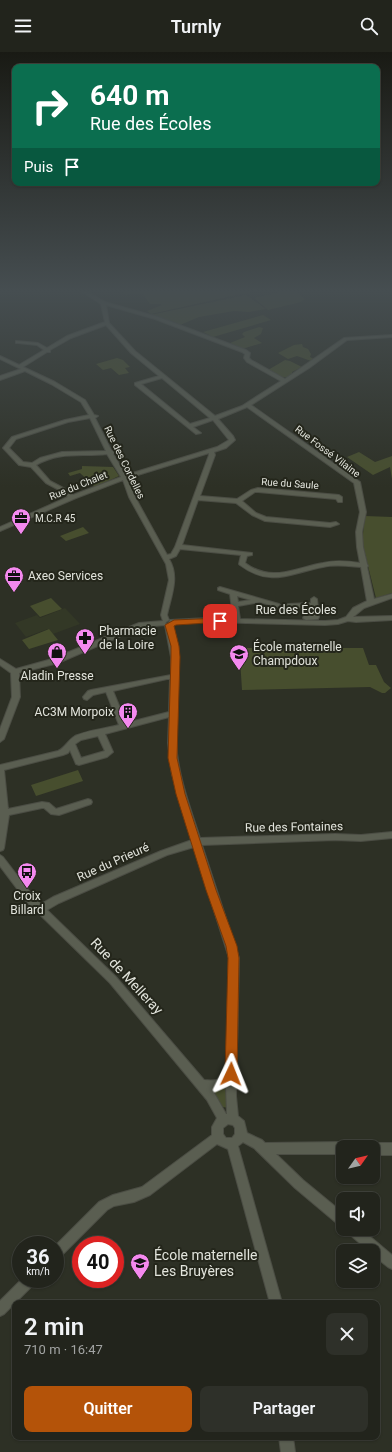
<!DOCTYPE html>
<html lang="fr">
<meta charset="utf-8">
<style>
:root{--surface:#22241c;--page:#2e3029;--text:#f1f3f6;--muted:#a2a4a3;--line:#3f413b;--accent:#b45309}
body{margin:0;font-family:Roboto,sans-serif;background:var(--page);color:var(--text);height:100vh;display:flex;flex-direction:column;font-size:15px;white-space:nowrap}
*{box-sizing:border-box;margin:0}
p{font-size:13px;color:var(--muted)}
.icon{flex:none;width:22px;height:22px;fill:none;stroke:currentColor;stroke-width:2;stroke-linecap:round;stroke-linejoin:round}
.map{position:relative;flex:1;overflow:hidden}
.drawer{position:absolute;left:12px;top:1248px;width:368px;height:140px;display:flex;flex-direction:column;background:var(--surface);border-radius:8px;box-shadow:0 1px 3px #0004,0 0 0 1px var(--line)}
.drawer>*{flex:none}
.hud{position:absolute;left:12px;top:12px;width:368px;height:122px;border-radius:8px;box-shadow:0 1px 3px #0004,0 0 0 1px var(--line);background:#0b6e4f;color:#fff;overflow:hidden}
.needle{width:26px;rotate:56deg}
.fabs{position:absolute;left:336px;top:1088px;display:grid;gap:8px}
.fabs a{display:grid;place-items:center;width:44px;height:44px;border-radius:8px;background:var(--surface);box-shadow:0 1px 3px #0004,0 0 0 1px var(--line);font-size:20px}
.speed{position:absolute;left:12px;top:1184px;display:flex;gap:8px;font-size:20px;font-weight:700;text-align:center}
.speed>*{display:grid;place-content:center;width:52px;height:52px;border-radius:50%;background:var(--surface);box-shadow:0 1px 3px #0004,0 0 0 1px var(--line);line-height:1}
.speed small{font-size:10px;font-weight:400}
.speed .limit{border:6px solid #d22;background:#fff;color:#111}
.pin{position:absolute;display:grid;place-items:center;width:34px;height:34px;color:#fff;margin:-17px;border-radius:8px;box-shadow:0 2px 6px #0006}
.me{position:absolute;width:44px;margin:-22px;rotate:2deg;stroke-linejoin:round;filter:drop-shadow(0 0 3px #0008)}
.turn{display:flex;align-items:center;gap:14px;height:84px;padding:0 12px;font-size:18px}
.turn .icon{width:52px;height:52px;stroke-width:2.5}
.turn b{display:block;font-size:28px;line-height:34px}
.then{display:flex;align-items:center;height:38px;padding:0 12px;background:#0003;gap:8px;font-size:15px}
.round{display:grid;place-items:center;flex:none;width:42px;height:42px;border-radius:8px;background:var(--page)}
.headline{display:flex;align-items:center;justify-content:space-between;height:68px;padding:0 12px}
h1{font-size:24px;font-weight:600;line-height:30px}
.action{display:flex;gap:8px;margin-top:auto;padding:8px 12px}
.action a{flex:1;height:46px;border-radius:8px;background:var(--accent);color:#fff;font-size:16px;font-weight:600;line-height:46px;text-align:center}
.action a+a{background:var(--page);color:var(--text)}
header{display:flex;justify-content:space-between;align-items:center;height:52px;padding:0 12px;background:var(--surface);font-size:18px;font-weight:600}
.map>svg:first-child{display:block}
.built{fill:#333826}
.green{fill:#474e2e}
.lines{fill:none;stroke-linecap:round;stroke-linejoin:round}
.minor-casing{stroke:#4b4d44;stroke-width:2}
.minor{fill:#5a5e51;fill-rule:evenodd}
.route{fill:#b45309;stroke:#753606}
.labels{text-anchor:middle;stroke-width:4;stroke-linejoin:round;paint-order:stroke}
.far-street-label{font-size:10px;fill:#e2e4dc;stroke:#24261b}
.far-poi-label{font-size:10px;fill:#e2e4dc;stroke:#24261b;text-anchor:start}
.poi-label{font-size:12px;fill:#e2e4dc;stroke:#24261b;text-anchor:start}
.street-label{font-size:12px;fill:#e2e4dc;stroke:#24261b}
.near-street-label{font-size:14px;fill:#e2e4dc;stroke:#24261b}
.near-poi-label{font-size:14px;fill:#e2e4dc;stroke:#24261b;text-anchor:start}
</style>
<header><svg class="icon" aria-label="menu" viewBox="0 0 24 24"><path d="M4 6h16M4 12h16M4 18h16"/></svg>Turnly<svg class="icon" aria-label="search" viewBox="0 0 24 24"><circle cx="10" cy="10" r="6"/><path d="M15 15l6 6"/></svg></header>
<div class="map">
<svg width="392" height="1400" viewBox="0 0 392 1400">
<rect width="100%" height="100%" fill="#2d3025"/>
<path class="built" d="M 65,556 L 80,572 L 53,582 L 48,577 L 26,585 L 15,571 L 37,563 L 40,566 Z"/>
<path class="green" d="M 121,239 L 254,239 L 151,262 L 147,259 L 162,253 L 160,252 L 150,252 L 142,241 L 127,243 Z
M 284,239 L 296,239 L 305,247 L 301,250 L 268,258 L 254,246 Z
M 246,243 L 266,257 L 249,260 L 234,259 L 199,265 L 180,273 L 174,270 L 150,263 Z
M 263,263 L 271,268 L 213,285 L 203,280 Z
M 259,275 L 263,276 L 261,282 L 254,286 L 262,291 L 242,297 L 230,291 L 245,285 L 242,282 L 244,280 Z
M 302,292 L 303,295 L 308,297 L 311,302 L 310,305 L 314,307 L 311,309 L 297,304 L 288,307 L 278,301 L 294,293 Z
M 117,306 L 123,308 L 130,315 L 125,316 L 129,321 L 119,323 L 111,316 L 103,318 L 96,312 Z
M 285,308 L 290,309 L 302,315 L 292,320 L 292,323 C 283,329 276,322 268,318 Z
M 359,400 L 375,410 L 392,404 L 392,427 L 390,415 L 373,423 L 347,405 Z
M 82,414 L 113,415 L 119,424 L 95,435 L 80,421 L 70,424 L 68,421 L 82,417 Z
M 365,464 L 392,465 L 392,541 L 376,546 L 362,490 Z
M 83,475 L 89,481 L 66,489 L 60,484 Z
M 51,546 L 62,557 L 40,565 L 30,554 Z
M 49,577 L 58,588 L 29,597 L 22,588 Z
M 235,596 L 363,596 L 369,613 L 376,613 L 384,630 L 391,636 L 385,641 L 382,641 L 370,635 L 242,638 L 240,607 L 236,602 Z
M 78,718 L 83,729 L 36,744 L 31,733 Z
M 228,1031 L 229,1056 L 223,1055 L 210,1037 Z"/>
<g class="lines">
<g class="minor-casing">
<path id="minor" d="M 81,239 L 87,239 L 105,250 L 158,265 L 246,298 L 250,301 L 249,306 L 251,308 L 285,327 L 344,286 L 392,283 L 392,285 L 347,288 L 309,316 L 251,353 L 360,430 L 366,460 L 362,480 L 363,495 L 367,512 L 368,514 L 367,515 L 374,547 L 392,542 L 392,546 L 364,556 L 353,565 L 392,564 L 392,568 L 356,570 L 348,569 L 338,572 L 325,573 L 208,570 L 172,572 C 185,611 174,651 176,691 C 178,724 190,755 200,786 L 335,782 L 361,783 L 392,780 L 392,786 L 361,789 L 335,788 L 202,793 L 239,906 L 236,1044 L 238,1064 L 244,1069 L 247,1081 L 262,1088 L 265,1091 L 343,1090 L 347,1092 L 348,1095 L 343,1095 L 343,1102 L 276,1102 L 303,1128 L 343,1161 L 343,1175 L 339,1173 L 295,1136 L 254,1096 L 243,1090 L 238,1094 L 282,1251 L 270,1251 L 228,1097 L 217,1092 L 150,1143 L 134,1150 L 114,1154 L 107,1158 L 59,1206 L 55,1208 L 55,1194 L 99,1150 L 113,1143 L 142,1135 L 212,1083 L 212,1075 L 217,1066 L 207,1048 L 110,931 L 27,850 L 0,814 L 0,803 L 3,805 L 33,844 L 41,852 L 53,845 L 161,799 L 192,788 L 172,722 L 168,691 L 169,665 L 105,682 L 113,700 L 107,705 L 79,713 L 76,712 L 70,698 L 68,701 L 63,703 L 4,718 L 8,757 L 42,750 L 49,751 L 56,757 L 88,747 L 91,748 L 92,750 L 91,752 L 59,763 L 51,762 L 44,756 L 42,756 L 9,763 L 4,796 L 3,798 L 0,799 L 0,713 L 58,699 C 65,696 68,688 75,684 C 85,679 107,676 119,673 L 106,640 L 93,643 L 87,648 L 84,647 L 83,645 L 88,639 L 91,638 L 171,623 L 171,605 L 165,573 L 169,571 L 170,568 L 208,566 L 233,566 L 230,542 L 218,538 L 218,536 L 220,535 L 279,552 L 280,553 L 277,555 L 260,550 L 238,554 L 240,567 L 325,569 L 338,568 L 346,565 L 353,556 L 367,549 L 361,515 C 348,514 336,512 323,515 C 290,521 271,536 240,513 L 239,512 L 241,503 L 180,497 L 176,504 L 169,507 C 180,525 171,544 167,563 L 169,568 L 166,570 L 165,573 L 142,575 L 58,611 L 19,621 L 20,645 L 4,687 L 0,690 L 0,677 L 12,645 L 11,621 L 0,613 L 0,607 L 16,617 L 52,607 L 139,571 L 163,569 L 161,563 L 169,528 L 166,512 L 129,445 L 123,428 L 76,446 L 0,479 L 0,475 L 68,445 L 63,440 L 46,431 L 31,415 L 19,413 L 4,397 L 3,396 L 12,385 L 65,368 L 89,363 L 81,350 L 51,332 L 25,319 L 0,328 L 0,324 L 21,317 L 0,307 L 0,304 L 19,313 L 44,298 L 37,293 L 18,291 L 16,291 L 16,289 L 38,291 L 47,296 L 67,284 L 105,270 L 101,252 ZM 106,253 L 155,267 L 242,300 L 245,302 L 244,306 L 247,310 L 281,329 L 242,354 L 215,364 L 135,299 L 109,271 ZM 106,273 L 131,301 L 159,324 L 135,331 L 135,333 L 196,382 L 201,381 L 193,375 L 213,368 L 229,388 L 217,395 L 126,423 L 113,402 L 115,400 L 111,398 L 95,366 L 98,364 L 94,363 L 85,348 L 55,330 L 23,315 L 47,300 L 50,300 L 50,298 L 71,286 ZM 162,326 L 210,366 L 190,372 L 141,332 ZM 247,355 L 354,431 L 360,460 L 356,480 L 357,495 L 360,511 C 347,509 336,508 323,511 C 294,516 272,531 245,511 L 247,504 L 252,503 L 252,501 L 182,493 L 198,448 L 236,451 L 252,463 L 265,469 L 330,475 L 339,472 L 336,470 L 330,471 L 266,465 L 256,461 L 242,449 L 255,440 L 258,440 L 336,447 L 338,450 L 342,450 L 342,445 L 339,443 L 258,436 L 251,438 L 237,447 L 200,444 L 215,403 L 214,400 L 226,396 L 235,388 L 233,384 L 218,367 ZM 90,366 L 106,399 L 62,400 L 40,406 L 32,411 L 23,410 L 9,396 L 16,387 L 68,370 ZM 209,401 L 209,403 L 175,495 L 171,502 L 167,503 L 135,445 L 128,426 ZM 107,402 L 121,425 L 73,443 L 67,438 L 50,429 L 36,413 C 60,399 81,405 107,402 ZM 237,544 L 251,548 L 238,550 ZM 167,627 L 170,627 L 169,660 L 126,671 L 113,639 ZM 98,684 L 105,699 L 81,706 L 75,692 L 81,688 ZM 194,795 L 229,906 L 226,1021 C 220,1029 214,1029 204,1028 L 116,925 L 47,858 L 59,851 L 167,803 ZM 226,1035 L 227,1062 L 226,1062 L 213,1039 ZM 228,1072 L 233,1073 L 235,1076 L 235,1082 L 232,1086 L 226,1086 L 223,1082 L 223,1076 Z
M 314,545 L 317,547 L 319,565 L 318,567 L 306,568 L 303,566 L 304,564 L 312,563 L 311,555 L 288,556 L 285,554 L 288,552 L 311,551 L 311,547 Z
M 373,1091 L 392,1091 L 392,1103 L 373,1103 L 373,1095 L 368,1095 L 369,1093 Z
M 346,1177 L 361,1177 L 392,1203 L 392,1217 L 388,1215 L 373,1203 L 373,1199 L 369,1199 L 348,1181 Z
M 22,1227 L 37,1227 L 35,1231 L 4,1262 L 0,1264 L 0,1249 Z
M 279,1385 L 293,1385 L 295,1400 L 281,1400 Z"/>
</g>
<use href="#minor" class="minor"/>
</g>
<linearGradient id="sky" x2="0" y2="1"><stop stop-color="#191a14"/><stop offset="0.55" stop-color="#464e51"/><stop offset="1" stop-color="#464e51" stop-opacity="0"/></linearGradient>
<rect width="392" height="435" fill="url(#sky)"/>
<path class="route" d="M 220,566 L 223,567 L 223,570 L 176,573 L 174,574 L 179,594 L 180,605 L 177,706 L 185,742 L 216,838 L 237,894 L 239,906 L 237,1022 L 236,1026 L 231,1028 L 227,1026 L 225,1022 L 228,906 L 226,894 L 206,838 L 176,742 L 168,706 L 171,605 L 171,594 L 165,573 L 174,568 Z"/>
<defs>
<g id="office-pin" transform="scale(1)"><path d="M0 17L-7.5 6A9.5 9.5 0 1 1 7.5 6Z" fill="#f489ef" stroke="#24261b"/><path d="M-6-3h4V-5.5h4V-3h4V5H-6ZM-1-4.5V-3h2v-1.5ZM-6 0V1H6V0Z" fill="#111"/></g>
<g id="pharmacy-pin" transform="scale(1)"><path d="M0 17L-7.5 6A9.5 9.5 0 1 1 7.5 6Z" fill="#f489ef" stroke="#24261b"/><path d="M-2-6h4v4h4v4h-4v4h-4v-4h-4v-4h4Z" fill="#111"/></g>
<g id="shop-pin" transform="scale(1)"><path d="M0 17L-7.5 6A9.5 9.5 0 1 1 7.5 6Z" fill="#f489ef" stroke="#24261b"/><path d="M-5-2.5h2.3a2.7 3.5 0 0 1 5.4 0H5L5.5 6h-11ZM-1.5-2.5h3a1.5 2.3 0 0 0-3 0Z" fill="#111"/></g>
<g id="school-pin" transform="scale(1)"><path d="M0 17L-7.5 6A9.5 9.5 0 1 1 7.5 6Z" fill="#f489ef" stroke="#24261b"/><path d="M0-5L7-2L0 1L-7-2ZM-4 1L0 2.5L4 1V4Q0 6-4 4Z" fill="#111"/></g>
<g id="building-pin" transform="scale(1)"><path d="M0 17L-7.5 6A9.5 9.5 0 1 1 7.5 6Z" fill="#f489ef" stroke="#24261b"/><path d="M-4-6H4V6H1V3H-1V6H-4ZM-2.5-4.3h1.7v1.8h-1.7ZM.8-4.3h1.7v1.8H.8ZM-2.5-1h1.7V.8h-1.7ZM.8-1h1.7V.8H.8Z" fill="#111"/></g>
<g id="bus-pin" transform="scale(1)"><path d="M0 17L-7.5 6A9.5 9.5 0 1 1 7.5 6Z" fill="#f489ef" stroke="#24261b"/><path d="M-5-6H5V4H4V6H2V4H-2V6H-4V4H-5ZM-3.5-4V0h7V-4ZM-3.5 1.2v1.5H-2V1.2ZM2 1.2v1.5H3.5V1.2Z" fill="#111"/></g>
</defs>
<g fill-rule="evenodd">
<use href="#office-pin" x="21" y="466"/>
<use href="#office-pin" x="14" y="524"/>
<use href="#pharmacy-pin" x="85" y="586"/>
<use href="#shop-pin" x="57" y="600"/>
<use href="#school-pin" x="239" y="602"/>
<use href="#building-pin" x="128" y="660"/>
<use href="#bus-pin" x="27" y="820"/>
<use href="#school-pin" x="140" y="1211"/>
</g>
<g class="labels">
<g class="far-street-label">
<text transform="translate(328 399) rotate(37)" y="4">Rue Fossé Vilaine</text>
<text transform="translate(125 410) rotate(64)" y="4">Rue des Cordelles</text>
<text transform="translate(290 431) rotate(4)" y="4">Rue du Saule</text>
<text transform="translate(78 433) rotate(-22)" y="4">Rue du Chalet</text>
</g>
<g class="far-poi-label">
<text x="35" y="470">M.C.R 45</text>
</g>
<g class="poi-label">
<text x="28" y="528">Axeo Services</text>
<text x="99" y="583">Pharmacie<tspan x="99" dy="14">de la Loire</tspan></text>
<text x="253" y="599">École maternelle<tspan x="253" dy="14">Champdoux</tspan></text>
<text x="57" y="628" text-anchor="middle">Aladin Presse</text>
<text x="114" y="664" text-anchor="end">AC3M Morpoix</text>
<text x="27" y="848" text-anchor="middle">Croix<tspan x="27" dy="14">Billard</tspan></text>
</g>
<g class="street-label">
<text x="296" y="562">Rue des Écoles</text>
<text transform="translate(294 775) rotate(-1)" y="4">Rue des Fontaines</text>
<text transform="translate(113 810) rotate(-24)" y="4">Rue du Prieuré</text>
</g>
<g class="near-street-label">
<text transform="translate(127 924) rotate(47)" y="5">Rue de Melleray</text>
</g>
<g class="near-poi-label">
<text x="154" y="1208">École maternelle<tspan x="154" dy="16">Les Bruyères</tspan></text>
</g>
</g>
</svg>
<div class="fabs">
<a><svg class="needle" viewBox="-14 -14 28 28"><path d="M0-13l5 13h-10z" fill="#e53935"/><path d="M0 13l5-13h-10z" fill="#a2a4a3"/></svg></a>
<a><svg class="icon" aria-label="sound" viewBox="0 0 24 24"><path d="M4 9h4l5-4v14l-5-4H4zM17 9q2 3 0 6"/></svg></a>
<a><svg class="icon" aria-label="layers" viewBox="0 0 24 24"><path d="M12 4l9 5-9 5-9-5zM3 14l9 5 9-5"/></svg></a>
</div>
<div class="speed"><div>36<small>km/h</small></div><div class="limit">40</div></div>
<div class="pin" style="left:220px;top:569px;background:#d93025"><svg class="icon" aria-label="arrive" viewBox="0 0 24 24"><path d="M6 21V4h12l-3 4 3 4H6"/></svg></div>
<svg class="me" style="left:231px;top:1022px" viewBox="-20 -20 40 40"><path d="M0-17L14 15 0 8-14 15z" fill="#b45309" stroke="#fff" stroke-width="4"/></svg>
<div class="hud">
<div class="turn"><svg class="icon" aria-label="right" viewBox="0 0 24 24"><path d="M7 20v-9h11M14 6l5 5-5 5"/></svg><div><b>640 m</b>Rue des Écoles</div></div>
<div class="then">Puis<svg class="icon" aria-label="arrive" viewBox="0 0 24 24"><path d="M6 21V4h12l-3 4 3 4H6"/></svg></div>
</div>
<section class="drawer">
<div class="headline"><div><h1>2 min</h1><p>710 m · 16:47</p></div><a class="round"><svg class="icon" aria-label="close" viewBox="0 0 24 24"><path d="M6 6l12 12M18 6L6 18"/></svg></a></div>
<div class="action"><a>Quitter</a><a>Partager</a></div>
</section>
</div>
